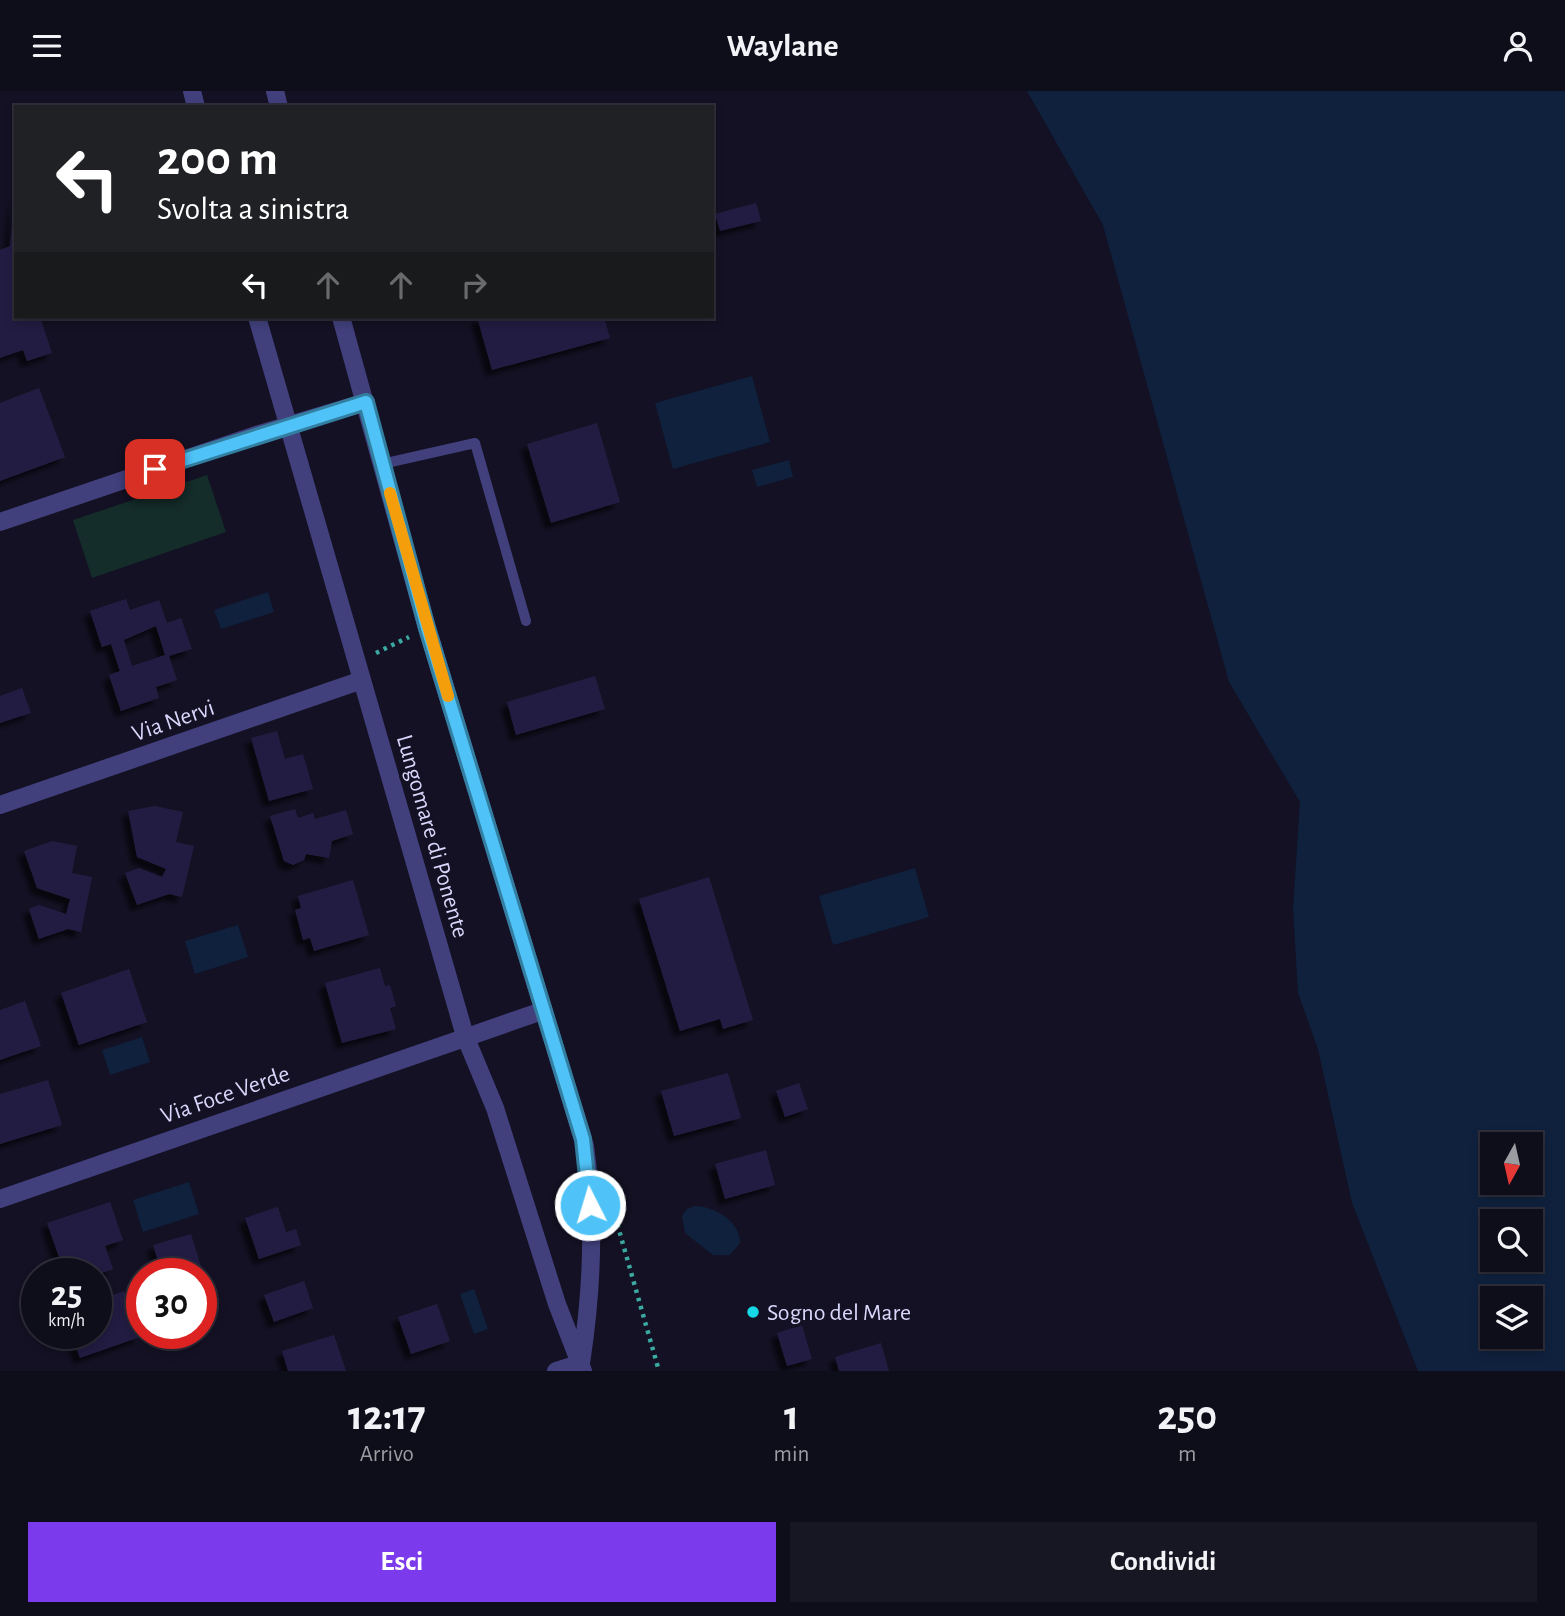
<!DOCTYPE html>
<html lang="it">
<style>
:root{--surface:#0e0d1a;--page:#171623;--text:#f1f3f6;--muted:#9b9ca2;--line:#2e2d39;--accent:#7c3aed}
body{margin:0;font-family:"Alegreya Sans",sans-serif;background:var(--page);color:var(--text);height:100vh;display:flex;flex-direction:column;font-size:26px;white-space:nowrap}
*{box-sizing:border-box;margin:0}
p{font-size:23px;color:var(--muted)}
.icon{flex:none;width:38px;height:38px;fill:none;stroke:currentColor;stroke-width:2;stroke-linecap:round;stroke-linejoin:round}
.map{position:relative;height:1280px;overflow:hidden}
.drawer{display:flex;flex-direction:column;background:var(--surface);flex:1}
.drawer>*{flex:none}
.banner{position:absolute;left:14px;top:14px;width:700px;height:214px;border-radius:0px;box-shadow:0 4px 10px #0003,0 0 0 2px var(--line);background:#202124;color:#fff;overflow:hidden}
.needle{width:46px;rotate:188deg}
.tools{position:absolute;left:1480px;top:1041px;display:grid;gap:14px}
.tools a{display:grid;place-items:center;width:63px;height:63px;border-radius:0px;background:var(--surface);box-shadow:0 4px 10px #0003,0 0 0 2px var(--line);font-size:35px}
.speed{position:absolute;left:21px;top:1167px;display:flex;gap:14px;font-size:35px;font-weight:700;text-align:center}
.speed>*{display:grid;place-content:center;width:91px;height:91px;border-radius:50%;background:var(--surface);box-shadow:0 4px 10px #0003,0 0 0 2px var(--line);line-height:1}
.speed small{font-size:18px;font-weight:400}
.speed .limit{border:10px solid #d22;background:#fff;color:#111}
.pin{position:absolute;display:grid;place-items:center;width:60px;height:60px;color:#fff;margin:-30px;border-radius:14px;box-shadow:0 4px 10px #0006}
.me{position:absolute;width:77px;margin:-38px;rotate:355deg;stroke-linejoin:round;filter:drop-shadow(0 0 5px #0008)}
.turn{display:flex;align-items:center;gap:24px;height:147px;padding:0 28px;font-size:32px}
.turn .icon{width:91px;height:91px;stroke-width:2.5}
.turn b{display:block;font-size:49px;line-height:60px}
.lanes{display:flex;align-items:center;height:66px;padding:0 28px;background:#0003;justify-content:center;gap:35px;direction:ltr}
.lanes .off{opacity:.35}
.eta{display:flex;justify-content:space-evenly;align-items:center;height:119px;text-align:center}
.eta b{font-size:42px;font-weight:700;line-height:49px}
.button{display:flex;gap:14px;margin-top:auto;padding:14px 28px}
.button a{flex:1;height:80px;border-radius:0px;background:var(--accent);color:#fff;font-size:28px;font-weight:700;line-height:80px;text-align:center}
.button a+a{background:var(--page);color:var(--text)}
header{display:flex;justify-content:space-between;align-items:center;height:91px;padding:0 28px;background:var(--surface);font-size:32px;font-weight:700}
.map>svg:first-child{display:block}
.green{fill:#142c2a}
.water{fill:#0f213d;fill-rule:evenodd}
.building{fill:#241e42;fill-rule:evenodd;filter:url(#shadow)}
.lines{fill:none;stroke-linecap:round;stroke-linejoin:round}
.path{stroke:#3baaa0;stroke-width:4.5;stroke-dasharray:3.5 5;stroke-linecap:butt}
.service{stroke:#41407d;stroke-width:10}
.minor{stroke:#41407d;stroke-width:18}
.route-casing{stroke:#337fa1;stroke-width:18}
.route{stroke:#4fc3f7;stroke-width:12}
.slow{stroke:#f59e0b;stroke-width:12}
.poi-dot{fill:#17d9e6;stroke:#131123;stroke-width:2.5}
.labels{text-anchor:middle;stroke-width:7;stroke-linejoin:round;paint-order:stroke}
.street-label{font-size:24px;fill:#d9d6fb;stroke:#131123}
.poi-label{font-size:24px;fill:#d9d6fb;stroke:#131123;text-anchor:start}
</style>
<header><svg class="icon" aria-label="menu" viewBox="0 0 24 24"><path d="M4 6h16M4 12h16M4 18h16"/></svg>Waylane<svg class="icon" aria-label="person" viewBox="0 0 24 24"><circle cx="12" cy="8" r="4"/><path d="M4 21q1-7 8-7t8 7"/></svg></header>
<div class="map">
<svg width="1565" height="1280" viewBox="0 0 1565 1280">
<defs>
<filter id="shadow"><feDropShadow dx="-6" dy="6" stdDeviation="2" flood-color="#0009"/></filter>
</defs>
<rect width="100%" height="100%" fill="#131123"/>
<path class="green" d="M 207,384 L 226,441 L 92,487 L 73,429 Z"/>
<path class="water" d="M 1027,0 L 1565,0 L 1565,1280 L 1418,1280 L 1352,1112 L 1318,958 L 1298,902 L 1293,817 L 1300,711 L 1229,591 L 1103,134 ZM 1493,1054 L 1531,1054 L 1531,1092 L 1493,1092 ZM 1493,1130 L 1531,1130 L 1531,1169 L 1493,1169 ZM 1493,1208 L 1531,1208 L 1531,1246 L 1493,1246 Z
M 752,285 L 770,351 L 673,378 L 655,312 Z
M 789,369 L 793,386 L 757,396 L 752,379 Z
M 268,501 L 274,521 L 221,538 L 214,519 Z
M 915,777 L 929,826 L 833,854 L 819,805 Z
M 238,834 L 248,866 L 195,883 L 185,850 Z
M 142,946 L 150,971 L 110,984 L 102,959 Z
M 189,1091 L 199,1123 L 143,1141 L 133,1109 Z
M 695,1115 C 714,1115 741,1131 740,1152 L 730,1164 L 713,1164 L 685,1142 L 682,1125 L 687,1118 Z
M 474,1198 L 488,1238 L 474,1243 L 460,1203 Z"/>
<path class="building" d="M 15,102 L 16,226 L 40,226 L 52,262 L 27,270 L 23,259 L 0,267 L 0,159 L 10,155 Z
M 756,112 L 761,130 L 720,140 L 715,123 Z
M 477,226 L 604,226 L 610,247 L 492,279 Z
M 39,297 L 65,366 L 0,390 L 0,312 Z
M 597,332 L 620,411 L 551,432 L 527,353 Z
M 126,508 L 130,519 L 159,509 L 167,532 L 181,527 L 192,558 L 169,565 L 177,589 L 156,596 L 159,607 L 121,620 L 109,584 L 120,580 L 111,553 L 102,556 L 90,520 ZM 156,535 L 165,564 L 132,575 L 124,549 Z
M 595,585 L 605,618 L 516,644 L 507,611 Z
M 22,597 L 31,622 L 0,632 L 0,605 Z
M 277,640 L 285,668 L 303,663 L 313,698 L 269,710 L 251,647 Z
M 155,715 L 183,721 L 176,751 L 194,755 L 182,806 L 169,803 L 137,814 L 125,782 L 139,777 L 162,786 L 166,778 L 137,766 L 128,720 Z
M 295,718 L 298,727 L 313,722 L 315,728 L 346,719 L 353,743 L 332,750 L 329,767 L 306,763 L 304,769 L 293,774 L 284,770 L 270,725 Z
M 52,750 L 77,755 L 72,782 L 92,786 L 81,841 L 68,838 L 39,848 L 29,818 L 39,814 L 66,823 L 70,808 L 37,797 L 24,760 Z
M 709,786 L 753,929 L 723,938 L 720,928 L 680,940 L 639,808 Z
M 353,789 L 369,844 L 314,860 L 310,847 L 303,849 L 295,819 L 301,817 L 298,805 Z
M 380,877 L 385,895 L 390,894 L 396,915 L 390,917 L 396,938 L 342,952 L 325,892 Z
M 129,878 L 147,931 L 79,954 L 61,902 Z
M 25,910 L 41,955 L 0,969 L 0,919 Z
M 728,982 L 741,1027 L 674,1045 L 661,1000 Z
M 48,989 L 62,1034 L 0,1053 L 0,1003 Z
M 799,992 L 808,1018 L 785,1026 L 776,1000 Z
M 766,1059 L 775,1094 L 725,1108 L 715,1073 Z
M 110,1111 L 123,1149 L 105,1155 L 113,1178 L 96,1184 L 65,1183 L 47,1132 Z
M 278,1116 L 286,1141 L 296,1138 L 301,1154 L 259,1168 L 245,1127 Z
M 191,1143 L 207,1195 L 201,1197 L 201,1183 L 162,1183 L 153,1154 Z
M 304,1190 L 313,1217 L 274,1231 L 264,1204 Z
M 124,1200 L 140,1246 L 80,1267 L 71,1242 L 96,1242 L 96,1210 Z
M 437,1213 L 450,1250 L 411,1263 L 398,1226 Z
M 802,1234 L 812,1268 L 787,1275 L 777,1242 Z
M 334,1244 L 346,1280 L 288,1280 L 282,1260 Z
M 881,1252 L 889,1280 L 839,1280 L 835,1266 Z"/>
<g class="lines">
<path class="path" d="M 376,562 L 409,546
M 615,1125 L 659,1280"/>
<path class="service" d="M 382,373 L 475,352 L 526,530"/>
<path class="minor" d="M 192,0 L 196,16
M 275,0 L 279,16
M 257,226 L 465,945 L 495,1017 L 557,1213 L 583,1280
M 341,226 L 427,537 L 585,1055 C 595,1126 592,1201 581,1272
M 0,431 L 259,343 L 366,311
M 0,714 L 362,589
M 0,1108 L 542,920
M 556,1280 L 581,1272"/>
</g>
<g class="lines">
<g class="route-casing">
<path id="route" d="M 155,378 L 366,311 L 427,537 L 583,1048 L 590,1114"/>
</g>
<use href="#route" class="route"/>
<path class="slow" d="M 390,402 L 448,605"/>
</g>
<circle class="poi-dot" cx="753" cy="1221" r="7"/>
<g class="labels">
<g class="street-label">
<text transform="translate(173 629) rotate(-19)" y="8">Via Nervi</text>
<text transform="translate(433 745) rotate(74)" y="8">Lungomare di Ponente</text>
<text transform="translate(225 1003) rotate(-19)" y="8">Via Foce Verde</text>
</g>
<g class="poi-label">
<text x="767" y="1229">Sogno del Mare</text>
</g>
</g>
</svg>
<div class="tools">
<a><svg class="needle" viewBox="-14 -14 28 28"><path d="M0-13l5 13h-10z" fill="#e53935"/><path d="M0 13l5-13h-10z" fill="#9b9ca2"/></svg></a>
<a><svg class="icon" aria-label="search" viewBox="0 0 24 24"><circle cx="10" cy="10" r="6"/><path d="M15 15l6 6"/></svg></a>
<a><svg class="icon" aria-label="layers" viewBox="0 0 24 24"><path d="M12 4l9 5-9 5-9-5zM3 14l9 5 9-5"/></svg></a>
</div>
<div class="speed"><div>25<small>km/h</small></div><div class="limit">30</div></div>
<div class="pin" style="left:155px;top:378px;background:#d93025"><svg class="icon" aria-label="arrive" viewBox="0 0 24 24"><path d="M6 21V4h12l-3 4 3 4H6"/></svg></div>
<svg class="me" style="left:590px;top:1114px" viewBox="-20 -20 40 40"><circle r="17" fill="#4fc3f7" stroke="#fff" stroke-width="3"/><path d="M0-11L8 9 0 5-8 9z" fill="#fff"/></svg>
<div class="banner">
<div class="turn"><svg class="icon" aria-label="left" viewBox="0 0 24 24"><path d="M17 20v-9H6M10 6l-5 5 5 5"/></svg><div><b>200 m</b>Svolta a sinistra</div></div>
<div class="lanes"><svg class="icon" aria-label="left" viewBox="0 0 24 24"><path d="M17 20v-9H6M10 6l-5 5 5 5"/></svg><svg class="icon off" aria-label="ahead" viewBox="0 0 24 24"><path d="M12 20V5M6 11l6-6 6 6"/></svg><svg class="icon off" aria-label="ahead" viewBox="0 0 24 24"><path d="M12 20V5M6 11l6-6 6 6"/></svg><svg class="icon off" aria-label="right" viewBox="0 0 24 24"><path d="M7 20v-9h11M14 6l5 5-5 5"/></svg></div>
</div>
</div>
<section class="drawer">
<div class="eta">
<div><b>12:17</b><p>Arrivo</p></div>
<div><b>1</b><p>min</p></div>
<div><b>250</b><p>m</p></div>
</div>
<div class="button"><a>Esci</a><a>Condividi</a></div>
</section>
